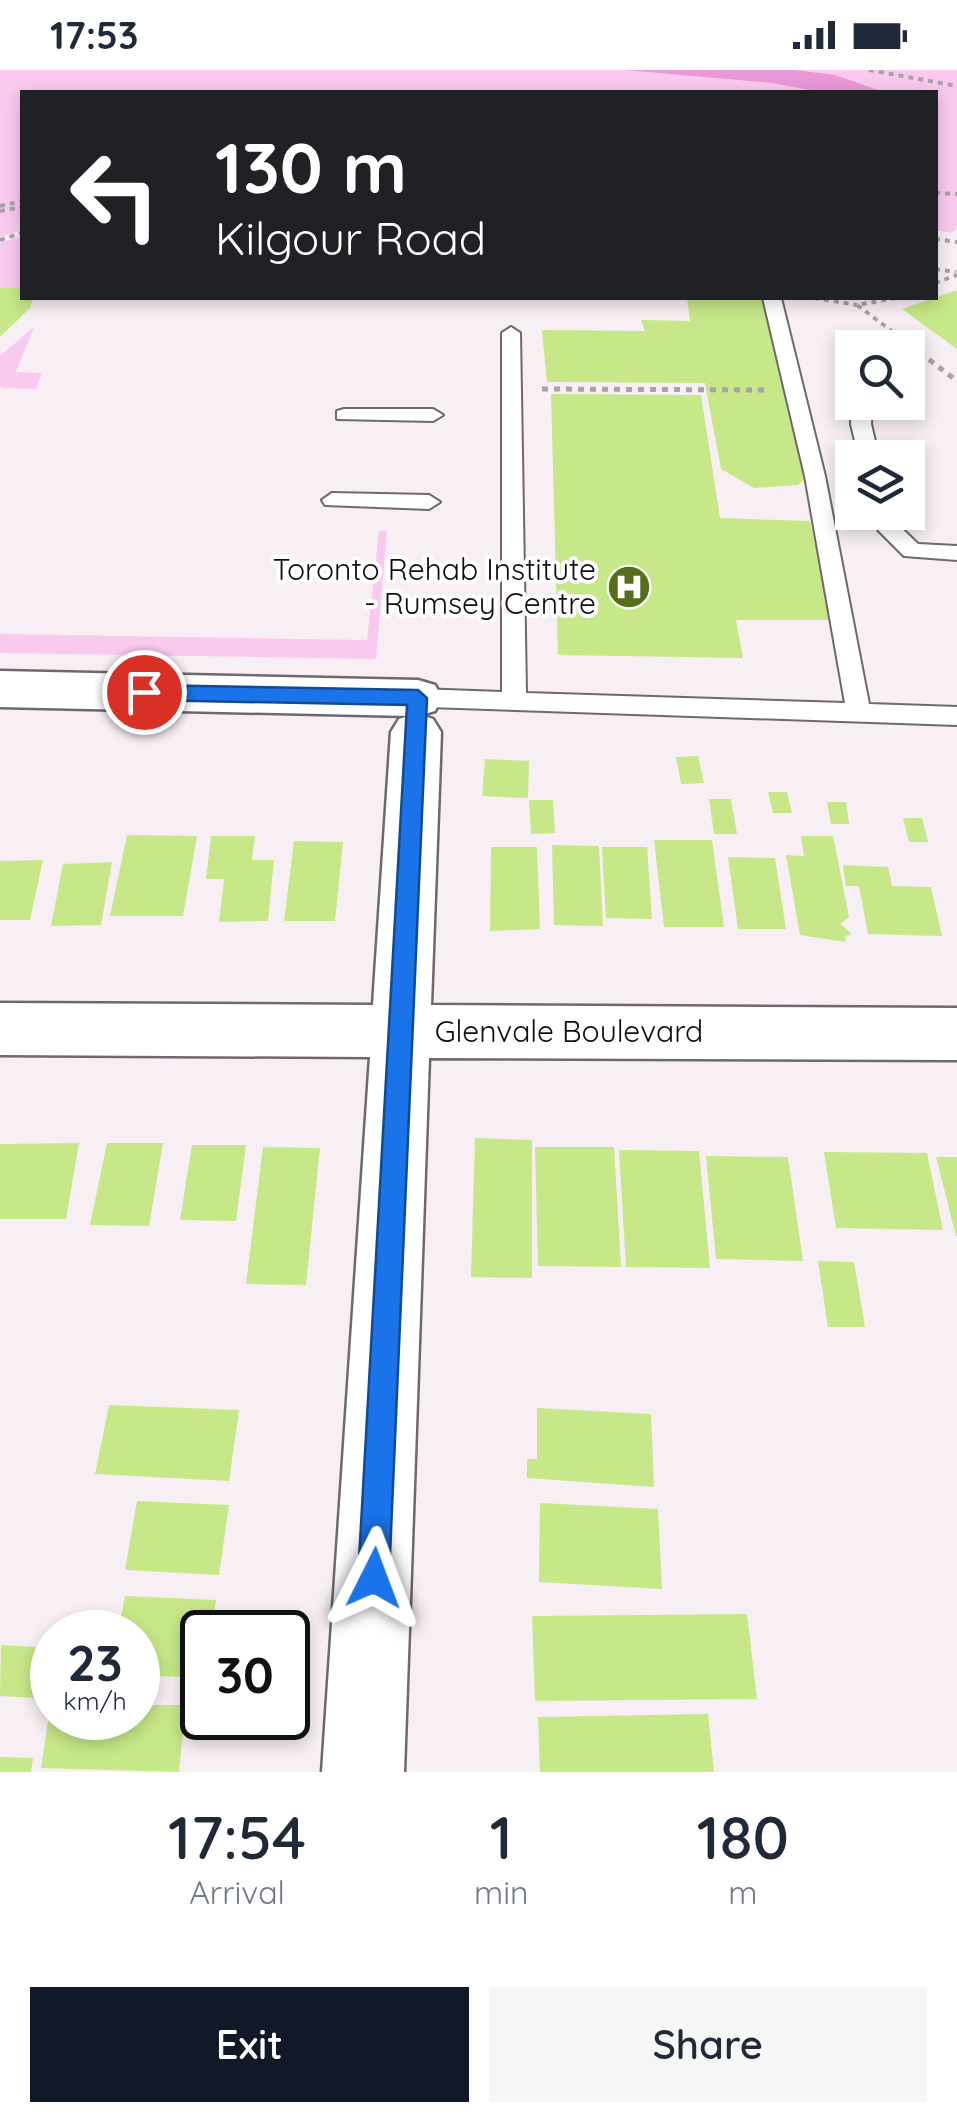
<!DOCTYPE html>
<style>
:root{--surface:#fff;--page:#f6f6f7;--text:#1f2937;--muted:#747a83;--accent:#111827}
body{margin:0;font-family:Quicksand,sans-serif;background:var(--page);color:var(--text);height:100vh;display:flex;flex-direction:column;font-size:38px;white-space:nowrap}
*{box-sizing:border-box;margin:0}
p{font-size:32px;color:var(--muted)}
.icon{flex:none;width:55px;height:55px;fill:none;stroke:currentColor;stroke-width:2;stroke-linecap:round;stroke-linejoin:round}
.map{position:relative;height:1702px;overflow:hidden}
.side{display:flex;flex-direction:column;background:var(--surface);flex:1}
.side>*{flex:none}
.hud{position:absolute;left:20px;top:20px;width:918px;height:210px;border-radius:0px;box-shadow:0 5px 15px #0003;background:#202124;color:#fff;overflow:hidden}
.controls{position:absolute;left:835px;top:260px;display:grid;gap:20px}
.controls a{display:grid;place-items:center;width:90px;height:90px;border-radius:0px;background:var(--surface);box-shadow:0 5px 15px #0003;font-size:50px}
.speed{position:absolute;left:30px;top:1540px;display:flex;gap:20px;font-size:50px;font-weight:700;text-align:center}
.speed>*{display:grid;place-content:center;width:130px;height:130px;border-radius:50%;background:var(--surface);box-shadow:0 5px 15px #0003;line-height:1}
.speed small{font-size:25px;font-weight:400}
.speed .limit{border:5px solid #111;border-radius:15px;background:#fff;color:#111}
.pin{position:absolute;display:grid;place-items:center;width:85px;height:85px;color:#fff;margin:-42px;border:5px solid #fff;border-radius:50%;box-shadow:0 2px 10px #0007}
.me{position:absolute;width:110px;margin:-55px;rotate:3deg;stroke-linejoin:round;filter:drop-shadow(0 0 8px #0008)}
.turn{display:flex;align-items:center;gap:35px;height:210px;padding:0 30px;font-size:45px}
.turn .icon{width:130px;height:130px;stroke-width:2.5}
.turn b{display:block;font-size:70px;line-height:85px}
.eta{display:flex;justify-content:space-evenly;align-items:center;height:170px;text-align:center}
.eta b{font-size:60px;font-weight:600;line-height:70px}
.cta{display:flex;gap:20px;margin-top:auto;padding:20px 30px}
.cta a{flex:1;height:115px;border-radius:0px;background:var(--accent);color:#fff;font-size:40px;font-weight:600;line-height:115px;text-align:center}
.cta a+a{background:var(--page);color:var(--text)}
.status{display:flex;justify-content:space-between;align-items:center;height:70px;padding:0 50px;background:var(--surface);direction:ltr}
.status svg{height:28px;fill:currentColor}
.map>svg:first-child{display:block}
.green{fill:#fac9ee}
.water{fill:#ea98d8}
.building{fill:#c6e888}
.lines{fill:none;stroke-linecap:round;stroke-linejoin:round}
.service-casing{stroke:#70686e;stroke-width:4}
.minor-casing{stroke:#70686e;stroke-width:5}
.path-far1{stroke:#a9a2a7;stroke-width:4;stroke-dasharray:5 5;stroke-linecap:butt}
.path{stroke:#a9a2a7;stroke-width:5;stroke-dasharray:6 6;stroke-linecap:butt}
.service{fill:#fff;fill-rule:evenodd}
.minor{fill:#fff;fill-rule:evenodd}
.route{fill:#1a73e8;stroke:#114b97;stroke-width:2.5}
.labels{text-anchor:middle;stroke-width:8;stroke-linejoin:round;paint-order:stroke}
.poi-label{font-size:30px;fill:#100d10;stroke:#fff;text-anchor:end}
.street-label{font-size:30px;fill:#100d10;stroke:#fff}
</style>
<div class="status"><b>17:53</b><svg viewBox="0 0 49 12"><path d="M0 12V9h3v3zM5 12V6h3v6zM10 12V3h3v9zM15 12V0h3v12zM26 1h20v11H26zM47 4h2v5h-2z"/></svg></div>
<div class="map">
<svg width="957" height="1702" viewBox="0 0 957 1702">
<rect width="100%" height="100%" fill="#f8eff5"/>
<path class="green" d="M 0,0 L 957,0 L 957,157 L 952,163 L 935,160 L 935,22 L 22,22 L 22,160 L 0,167 Z
M 22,166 L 22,218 L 0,218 L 0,173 Z
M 34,257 L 16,302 L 42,303 L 36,319 L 3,318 L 0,316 L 0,286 Z
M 379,461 L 387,461 L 376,589 L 0,583 L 0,564 L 367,570 Z"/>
<path class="water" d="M 625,0 L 795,0 L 835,5 L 884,22 L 820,22 L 772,13 Z"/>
<path class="building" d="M 0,218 L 22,218 L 22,228 L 33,228 L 30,238 L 0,267 Z
M 957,220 L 957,279 L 902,239 Z
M 687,228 L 779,228 L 818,397 L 798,415 L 754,418 L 721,399 L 705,313 L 547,312 L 542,260 L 645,261 L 641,250 L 690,251 Z
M 551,324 L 701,325 L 720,448 L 810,451 L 834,550 L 736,550 L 743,588 L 558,585 Z
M 698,686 L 704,713 L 681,714 L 676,687 Z
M 485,689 L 529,691 L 528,728 L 482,726 Z
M 768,722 L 787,722 L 792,743 L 773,743 Z
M 709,729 L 731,729 L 737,764 L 714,764 Z
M 529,730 L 553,730 L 555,763 L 531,764 Z
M 827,732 L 846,732 L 849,754 L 831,754 Z
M 903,748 L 922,748 L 928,772 L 909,772 Z
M 127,765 L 197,766 L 183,846 L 110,846 Z
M 211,766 L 255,766 L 252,790 L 274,790 L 268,851 L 219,852 L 224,809 L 206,809 Z
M 801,766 L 833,766 L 849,847 L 840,854 L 852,864 L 845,866 L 846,872 L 800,865 L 786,785 L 804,786 Z
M 654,770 L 712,770 L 724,857 L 664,857 Z
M 294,771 L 343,772 L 335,851 L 284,851 Z
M 552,775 L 599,776 L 603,856 L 554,855 Z
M 491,777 L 537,777 L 540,859 L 490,861 Z
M 602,777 L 647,777 L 652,849 L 606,848 Z
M 728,787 L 775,788 L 786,859 L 738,859 Z
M 43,790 L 30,850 L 0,850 L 0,791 Z
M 112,792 L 101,855 L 51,856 L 63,794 Z
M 843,795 L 888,797 L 892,816 L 931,817 L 942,866 L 868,864 L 859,816 L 846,816 Z
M 475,1068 L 532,1070 L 532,1208 L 471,1207 Z
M 79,1073 L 66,1149 L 0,1149 L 0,1074 Z
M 107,1073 L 163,1073 L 149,1156 L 90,1155 Z
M 192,1075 L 246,1075 L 236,1151 L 180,1150 Z
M 263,1077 L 320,1078 L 306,1215 L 246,1214 Z
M 535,1077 L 614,1077 L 621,1197 L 538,1196 Z
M 619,1080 L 699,1081 L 710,1198 L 626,1197 Z
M 824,1082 L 927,1083 L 943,1160 L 836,1158 Z
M 706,1086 L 788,1087 L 803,1191 L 716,1189 Z
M 936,1087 L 957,1087 L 957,1166 L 956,1166 Z
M 818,1191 L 854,1192 L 865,1257 L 828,1257 Z
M 109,1335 L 239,1340 L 229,1411 L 95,1404 Z
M 537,1338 L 651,1344 L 654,1417 L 527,1408 L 527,1389 L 537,1389 Z
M 137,1431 L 229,1435 L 219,1505 L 125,1500 Z
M 540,1433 L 658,1439 L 662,1519 L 539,1512 Z
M 125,1526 L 216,1530 L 212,1562 L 202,1562 L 202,1608 L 138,1605 L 138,1562 L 118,1562 Z
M 747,1544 L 757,1629 L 535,1631 L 532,1546 Z
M 1,1575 L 52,1578 L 52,1629 L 0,1626 Z
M 138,1635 L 186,1635 L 179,1702 L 41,1698 L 50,1638 L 52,1648 L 138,1648 Z
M 708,1644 L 714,1702 L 540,1702 L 538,1647 Z
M 0,1687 L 33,1688 L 31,1702 L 0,1702 Z"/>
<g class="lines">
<g class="service-casing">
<path id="service" d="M 763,228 L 781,228 L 825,406 L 869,634 L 957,637 L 957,655 L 429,637 L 426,647 L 408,647 L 406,628 L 418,619 L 502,622 L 502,263 L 511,257 L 520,263 L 526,623 L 845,633 L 805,406 Z
M 852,332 L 872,332 L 871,354 L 879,388 L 859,388 L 851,354 Z
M 344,339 L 433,339 L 443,345 L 433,351 L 337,349 L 337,341 Z
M 332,423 L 429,425 L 440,432 L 429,439 L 325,435 L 322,430 Z
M 873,442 L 894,442 L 896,453 L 918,474 L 957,476 L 957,490 L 904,486 L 878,460 Z"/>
</g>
<g class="minor-casing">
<path id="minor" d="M 0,601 L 418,610 L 435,615 L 442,628 L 435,641 L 421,645 L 433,649 L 441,662 L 431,935 L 957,938 L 957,990 L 429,988 L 404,1702 L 322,1702 L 370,987 L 0,985 L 0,933 L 373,935 L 391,662 L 399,649 L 409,646 L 0,637 Z"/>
</g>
<path class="path-far1" d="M 869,0 L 957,16
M 935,123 L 957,124
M 0,136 L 22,131
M 0,141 L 22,137
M 935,169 L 957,172
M 0,170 L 22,163
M 935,199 L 956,202
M 935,213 L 957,205
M 814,228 L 857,235
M 896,228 L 857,235 L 913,277"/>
<path class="path" d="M 910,275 L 957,311
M 542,319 L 764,320"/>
<use href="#service" class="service"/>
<use href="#minor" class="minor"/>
</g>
<path class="route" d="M 144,615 L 418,620 L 427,628 L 389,1508 L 385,1519 L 374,1523 L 362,1519 L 358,1508 L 407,635 L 144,630 L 134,622 Z"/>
<defs>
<g id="hospital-disc" transform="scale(2.25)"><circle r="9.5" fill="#566d1e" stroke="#fff"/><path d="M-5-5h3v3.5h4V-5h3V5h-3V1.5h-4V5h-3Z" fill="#fff"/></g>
</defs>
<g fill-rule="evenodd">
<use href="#hospital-disc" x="629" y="517"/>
</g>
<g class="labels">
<g class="poi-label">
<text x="596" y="510">Toronto Rehab Institute<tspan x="596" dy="34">- Rumsey Centre</tspan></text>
</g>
<g class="street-label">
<text x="569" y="972">Glenvale Boulevard</text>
</g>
</g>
</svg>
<div class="controls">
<a><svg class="icon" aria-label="search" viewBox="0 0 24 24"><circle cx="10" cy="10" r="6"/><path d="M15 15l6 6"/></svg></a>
<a><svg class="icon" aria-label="layers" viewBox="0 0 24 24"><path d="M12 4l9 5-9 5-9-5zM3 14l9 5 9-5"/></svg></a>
</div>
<div class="speed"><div>23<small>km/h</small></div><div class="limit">30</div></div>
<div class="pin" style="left:144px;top:622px;background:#d93025"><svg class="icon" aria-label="arrive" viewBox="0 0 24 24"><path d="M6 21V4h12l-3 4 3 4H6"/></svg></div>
<svg class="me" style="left:374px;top:1508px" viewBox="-20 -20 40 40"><path d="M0-17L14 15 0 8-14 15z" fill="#1a73e8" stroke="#fff" stroke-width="4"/></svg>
<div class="hud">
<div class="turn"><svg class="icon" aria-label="left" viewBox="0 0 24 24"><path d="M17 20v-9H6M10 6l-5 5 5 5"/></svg><div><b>130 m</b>Kilgour Road</div></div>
</div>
</div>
<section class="side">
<div class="eta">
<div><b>17:54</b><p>Arrival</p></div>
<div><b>1</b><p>min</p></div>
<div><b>180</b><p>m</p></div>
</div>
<div class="cta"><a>Exit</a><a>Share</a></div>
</section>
